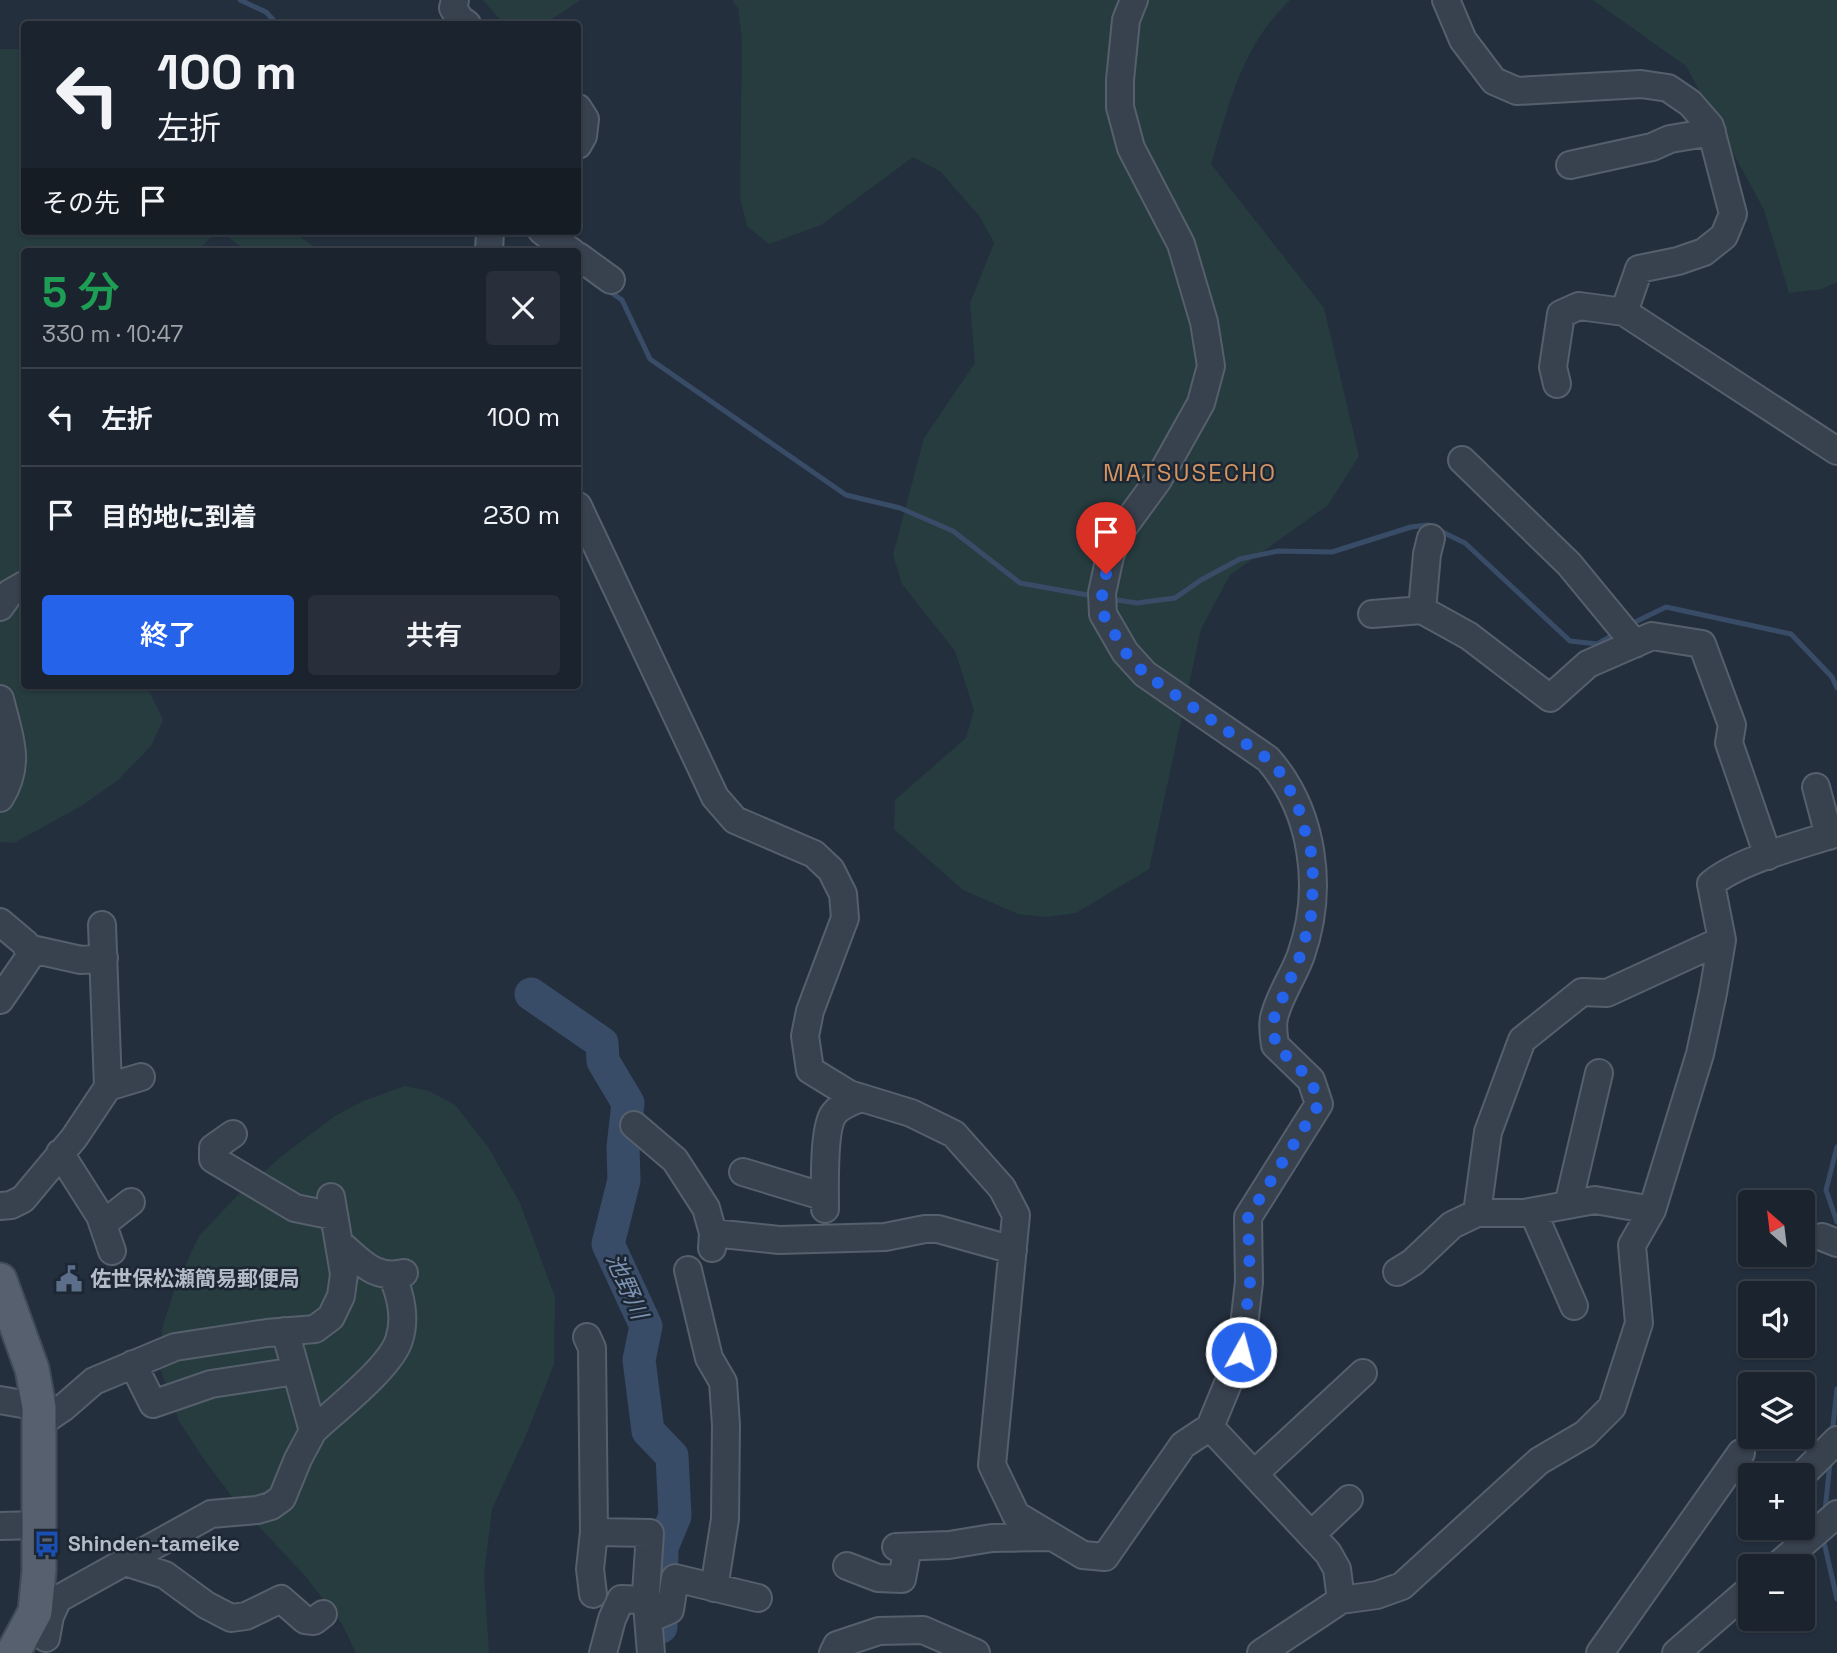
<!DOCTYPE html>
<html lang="ja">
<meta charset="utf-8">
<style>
:root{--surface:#1b232e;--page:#282f3a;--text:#f1f3f6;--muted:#a0a4aa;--line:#39404a;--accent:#2563eb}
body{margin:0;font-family:"Space Grotesk","Noto Sans JP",sans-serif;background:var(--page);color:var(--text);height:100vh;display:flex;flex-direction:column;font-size:26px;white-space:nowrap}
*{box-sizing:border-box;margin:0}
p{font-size:23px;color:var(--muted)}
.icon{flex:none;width:38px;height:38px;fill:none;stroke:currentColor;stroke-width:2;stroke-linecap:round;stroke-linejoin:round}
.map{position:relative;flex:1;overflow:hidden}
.details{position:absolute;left:21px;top:248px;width:560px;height:441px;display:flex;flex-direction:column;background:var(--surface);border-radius:7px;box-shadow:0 2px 5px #0004,0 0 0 2px var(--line)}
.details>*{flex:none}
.banner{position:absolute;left:21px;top:21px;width:560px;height:214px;border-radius:7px;box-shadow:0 2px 5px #0004,0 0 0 2px var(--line);background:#1b232e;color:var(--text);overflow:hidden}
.needle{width:46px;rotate:332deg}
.buttons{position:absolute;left:1738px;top:1190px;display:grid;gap:14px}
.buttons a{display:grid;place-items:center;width:77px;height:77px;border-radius:7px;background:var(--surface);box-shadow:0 2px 5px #0004,0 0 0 2px var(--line);font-size:35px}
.pin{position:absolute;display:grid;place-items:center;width:60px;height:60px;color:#fff;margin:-72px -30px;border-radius:50% 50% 50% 0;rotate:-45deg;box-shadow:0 0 7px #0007}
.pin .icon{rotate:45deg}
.me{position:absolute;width:77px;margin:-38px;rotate:7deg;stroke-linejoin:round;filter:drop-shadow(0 0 5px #0008)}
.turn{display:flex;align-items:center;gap:24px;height:147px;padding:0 21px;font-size:32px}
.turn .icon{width:91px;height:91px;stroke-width:2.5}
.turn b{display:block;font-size:49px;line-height:60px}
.then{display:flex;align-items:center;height:66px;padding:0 21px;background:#0003;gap:14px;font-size:26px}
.round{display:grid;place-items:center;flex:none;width:74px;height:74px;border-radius:7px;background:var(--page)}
.summary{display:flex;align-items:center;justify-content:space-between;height:119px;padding:0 21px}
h1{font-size:42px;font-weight:600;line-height:52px;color:#1e9e55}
.primary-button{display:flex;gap:14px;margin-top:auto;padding:14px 21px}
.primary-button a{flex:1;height:80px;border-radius:7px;background:var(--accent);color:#fff;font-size:28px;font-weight:600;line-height:80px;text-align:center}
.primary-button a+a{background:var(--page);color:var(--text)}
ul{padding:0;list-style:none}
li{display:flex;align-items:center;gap:21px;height:98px;padding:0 21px;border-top:2px solid var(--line)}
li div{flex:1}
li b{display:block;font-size:26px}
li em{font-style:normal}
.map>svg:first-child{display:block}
.green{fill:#263c3f}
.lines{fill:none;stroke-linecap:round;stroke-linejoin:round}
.stream{stroke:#394c67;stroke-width:5}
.river{stroke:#394c67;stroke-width:33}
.minor-casing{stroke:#565f6c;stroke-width:30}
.major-casing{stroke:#414a57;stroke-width:37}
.minor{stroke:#38414e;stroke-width:26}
.major{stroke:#56606e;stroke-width:33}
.route{stroke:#2563eb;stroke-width:12;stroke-dasharray:0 21.6}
.labels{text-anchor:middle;stroke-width:5;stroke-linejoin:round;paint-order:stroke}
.poi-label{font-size:21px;font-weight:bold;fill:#b4bcc9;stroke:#1d2633;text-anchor:start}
.water-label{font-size:23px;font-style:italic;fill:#7c92b1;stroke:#1d2633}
.quarter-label{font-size:24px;letter-spacing:2px;fill:#d59563;stroke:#1d2633}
</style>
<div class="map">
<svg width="1837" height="1653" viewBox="0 0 1837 1653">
<rect width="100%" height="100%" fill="#242f3e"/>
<path class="green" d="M 483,0 L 581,0 L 544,24 L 504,24 Z
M 732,0 L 1290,0 C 1240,49 1231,100 1211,164 L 1324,308 L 1359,456 L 1328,505 L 1230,575 L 1201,629 L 1149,869 L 1076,913 L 1047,917 L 1018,914 L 963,890 L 894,829 L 895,800 L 966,738 L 974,710 L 955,651 L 902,584 L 893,555 L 924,438 L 975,363 L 970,303 L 994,243 L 980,217 L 940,171 L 913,157 L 821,225 L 769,244 L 747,226 L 740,198 L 742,40 L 738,8 Z
M 1593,0 L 1837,0 L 1837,282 L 1822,289 L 1789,293 L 1764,210 L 1686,66 Z
M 0,49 L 24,49 L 24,231 L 297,231 L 297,234 L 321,252 L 248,252 L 224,234 L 210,238 L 197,252 L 24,252 L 24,686 L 144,686 L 151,695 L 163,720 L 151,746 L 118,780 L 83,805 L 14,843 L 0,842 Z
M 405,1086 L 429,1091 L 455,1105 L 488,1147 L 520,1203 L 555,1297 L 554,1364 L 527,1433 L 492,1509 L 484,1574 L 489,1653 L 356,1653 L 342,1624 L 307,1578 L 236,1502 L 203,1458 L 179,1421 L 158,1363 L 163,1325 L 176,1285 L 199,1236 L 237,1196 L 283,1155 L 335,1116 L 363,1101 Z"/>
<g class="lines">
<path class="stream" d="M 240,0 L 266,12 L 277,24
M 524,231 L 535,240
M 606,289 L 622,300 L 650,359 L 846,495 L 900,508 L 953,531 L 1020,583 L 1093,596
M 1110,599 L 1137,603 L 1175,598 L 1201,580 L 1240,559 L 1278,551 L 1332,552 L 1411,527 L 1428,525 L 1465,543 L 1570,641 L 1597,644 L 1615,634
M 1629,625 L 1666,607 L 1791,634 L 1832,677 L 1837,688
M 1837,1147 L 1826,1190 L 1837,1222
M 1832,1435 L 1837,1389
M 1825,1511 L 1830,1462
M 1823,1538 L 1837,1599"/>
<path class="river" d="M 531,994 L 602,1043 L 603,1061 L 628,1103 L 623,1147 L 624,1180 L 608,1244 L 646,1326 L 639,1360 L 648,1431 L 672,1456 L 675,1516 L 662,1547 L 661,1627"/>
<g class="minor-casing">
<path id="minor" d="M 455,0 L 453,8 L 460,19 L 467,24
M 1446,0 L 1463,40 L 1494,81 L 1517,91 L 1641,84 L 1668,88 L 1690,103 L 1710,126 L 1733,214 L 1724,236 L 1704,252 L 1678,261 L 1639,269 L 1624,312 L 1837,451
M 578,108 L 585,119 L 583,136 L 578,145
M 1570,165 L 1652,147 L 1670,139 L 1712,132
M 542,231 L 572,252
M 489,252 L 490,231
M 578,256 L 611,280
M 1557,384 L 1553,367 L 1561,314 L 1579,306 L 1624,312
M 1462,460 L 1569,564 L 1635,644
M 578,506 L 715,797 L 735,820 L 814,854 L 831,870 L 843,894 L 845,918 L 810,1011 L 805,1036 L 810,1070 L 849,1094 L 911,1113 L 954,1134 L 1002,1188 L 1016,1215 L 992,1465 L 1016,1515 L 1083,1555 L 1105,1557 L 1183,1445 L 1210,1427 L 1241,1352 L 1249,1282 L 1248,1217 L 1319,1104 L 1311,1080 L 1275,1045 C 1274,1037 1272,1026 1274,1018 C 1278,998 1294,975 1301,955 C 1324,889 1314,812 1268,759 L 1145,674 L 1125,652 L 1103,614 L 1102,593 L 1110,556 L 1120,532 L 1158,480 L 1201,403 L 1211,366 L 1204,322 L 1181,244 L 1131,148 L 1120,107 L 1120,80 L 1126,20 L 1134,0
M 0,607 L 10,593 L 24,585
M 1422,610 L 1427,554 L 1431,538
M 1372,614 L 1422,610 L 1469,636 L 1550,698 L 1588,664 L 1652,636 L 1702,644 L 1732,725 L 1729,743 L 1768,856
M 0,699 C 9,736 22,763 0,798
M 1816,787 L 1829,836
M 0,922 L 26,944 L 30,956 L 0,1000
M 27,948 L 81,960 L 104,958
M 108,1087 L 141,1077
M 634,1125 L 675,1160 L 706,1208 L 713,1233 L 712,1248
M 233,1134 L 213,1148 L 213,1159 L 295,1208 L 334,1216
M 60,1153 L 100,1216 L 112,1251
M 743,1172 L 825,1197
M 1568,1205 L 1599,1073
M 0,1206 L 11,1205 L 23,1199 L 74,1138 L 108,1087 L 102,925
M 825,1209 C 825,1189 823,1131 833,1115 C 839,1106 851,1102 861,1098
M 1652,1210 L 1595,1200 L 1524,1213 L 1477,1213 L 1488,1132 L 1522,1040 L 1582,992 L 1607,993 L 1722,940
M 1533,1212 L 1574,1306
M 103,1224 L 131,1202
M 713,1233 L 779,1240 L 885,1237 L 925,1229 L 938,1229 L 1013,1250
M 1822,1237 L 1837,1243
M 339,1243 C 360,1260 373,1280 404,1273
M 688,1270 L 709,1358 L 723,1382 L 726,1425 L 725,1519 L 714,1588
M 1397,1272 L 1413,1262 L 1452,1225 L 1477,1213
M 285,1331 L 313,1431 C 335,1410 391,1367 399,1340 C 406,1319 401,1295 392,1276
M 587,1337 L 592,1348 L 594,1532
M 133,1364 L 153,1404 L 211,1384 L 296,1371
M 0,1400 L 39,1407
M 39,1424 L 64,1407 L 94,1381 L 175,1347 L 267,1333 L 315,1329 L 331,1317 L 341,1296 L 344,1274 L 331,1197
M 1210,1427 L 1328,1553 L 1337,1569 L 1341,1600
M 1254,1474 L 1363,1373
M 1802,1475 L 1837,1440
M 0,1526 L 39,1525
M 1311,1535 L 1349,1499
M 896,1547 L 949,1545 L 992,1538 L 1052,1537
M 125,1562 L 165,1575 L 206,1605 L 231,1618 L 246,1616 L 281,1599 L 305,1620 L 314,1621 L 323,1614
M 847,1566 L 878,1578 L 902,1579 L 908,1547
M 1777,1566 L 1837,1514
M 593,1594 L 590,1569 L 594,1532 L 650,1533 L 646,1593 L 651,1653
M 649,1619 L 670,1610 L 675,1578 L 758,1598
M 46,1638 L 50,1616 L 58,1599 L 211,1514 L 257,1510 L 271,1506 L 282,1498 L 298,1459 L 313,1431
M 603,1653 L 612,1619 L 621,1599 L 647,1600
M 833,1653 L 837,1645 L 879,1631 L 923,1630 L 976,1653
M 1261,1653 L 1341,1600 L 1377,1595 L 1402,1586 L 1539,1461 L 1585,1434 L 1612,1407 L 1639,1323 L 1632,1245 L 1652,1210 L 1700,1054 L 1713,993 L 1722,940 L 1711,884 C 1739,860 1801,845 1837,833
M 1600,1653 L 1741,1453
M 1676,1653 L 1750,1589"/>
</g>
<g class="major-casing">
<path id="major" d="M 0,1280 L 32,1369 L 39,1407 L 39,1571 L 35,1612 L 13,1653"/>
</g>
<use href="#minor" class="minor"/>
<use href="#major" class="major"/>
</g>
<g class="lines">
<path class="route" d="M 1106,574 L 1102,593 L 1103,614 L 1125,652 L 1145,674 L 1268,759 L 1284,777 L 1299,810 L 1313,859 L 1312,912 L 1301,954 L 1274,1018 L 1275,1045 L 1311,1080 L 1319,1104 L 1248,1217 L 1250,1282 L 1241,1352"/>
</g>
<defs>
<g id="civic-bare" transform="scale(2.1)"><path d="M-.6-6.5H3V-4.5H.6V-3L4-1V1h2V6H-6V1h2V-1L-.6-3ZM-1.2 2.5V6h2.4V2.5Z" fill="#5c6f8a" stroke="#1d2633" stroke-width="2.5" paint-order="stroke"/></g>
<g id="bus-bare" transform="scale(2.1)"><path d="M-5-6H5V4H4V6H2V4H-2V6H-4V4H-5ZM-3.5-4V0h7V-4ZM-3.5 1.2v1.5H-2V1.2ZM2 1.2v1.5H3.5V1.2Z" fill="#1a4fb4" stroke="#1d2633" stroke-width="2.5" paint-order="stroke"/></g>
</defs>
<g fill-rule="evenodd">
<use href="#civic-bare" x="69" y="1279"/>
<use href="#bus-bare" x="47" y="1544"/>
</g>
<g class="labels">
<g class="poi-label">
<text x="90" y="1286">佐世保松瀬簡易郵便局</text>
<text x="68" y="1551">Shinden-tameike</text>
</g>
<g class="water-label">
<text transform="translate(627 1286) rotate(66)" y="8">池野川</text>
</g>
<g class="quarter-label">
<text x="1190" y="481">MATSUSECHO</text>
</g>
</g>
</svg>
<div class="buttons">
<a><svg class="needle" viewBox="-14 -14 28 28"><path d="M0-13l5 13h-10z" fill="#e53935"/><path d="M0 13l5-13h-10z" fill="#a0a4aa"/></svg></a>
<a><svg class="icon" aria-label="sound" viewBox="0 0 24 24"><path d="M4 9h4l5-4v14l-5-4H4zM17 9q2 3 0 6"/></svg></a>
<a><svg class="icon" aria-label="layers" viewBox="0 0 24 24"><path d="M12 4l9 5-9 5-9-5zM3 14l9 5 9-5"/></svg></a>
<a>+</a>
<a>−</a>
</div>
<div class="pin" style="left:1106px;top:574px;background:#d93025"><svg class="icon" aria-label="arrive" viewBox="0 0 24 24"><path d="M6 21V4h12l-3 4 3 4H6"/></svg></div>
<svg class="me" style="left:1241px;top:1352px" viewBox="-20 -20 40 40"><circle r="17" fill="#2563eb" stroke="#fff" stroke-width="3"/><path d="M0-11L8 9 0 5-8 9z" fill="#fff"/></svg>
<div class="banner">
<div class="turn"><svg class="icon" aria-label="left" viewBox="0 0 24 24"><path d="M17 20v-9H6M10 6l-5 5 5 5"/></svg><div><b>100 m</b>左折</div></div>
<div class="then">その先<svg class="icon" aria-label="arrive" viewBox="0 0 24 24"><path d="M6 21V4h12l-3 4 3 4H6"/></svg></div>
</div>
<section class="details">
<div class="summary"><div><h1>5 分</h1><p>330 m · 10:47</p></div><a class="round"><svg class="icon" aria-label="close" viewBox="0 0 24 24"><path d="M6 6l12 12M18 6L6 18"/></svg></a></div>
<ul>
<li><svg class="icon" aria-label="left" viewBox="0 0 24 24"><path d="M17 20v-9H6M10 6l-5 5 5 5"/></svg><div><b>左折</b></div><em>100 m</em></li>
<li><svg class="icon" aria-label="arrive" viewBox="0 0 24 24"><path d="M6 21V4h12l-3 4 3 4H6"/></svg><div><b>目的地に到着</b></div><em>230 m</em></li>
</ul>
<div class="primary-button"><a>終了</a><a>共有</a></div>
</section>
</div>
